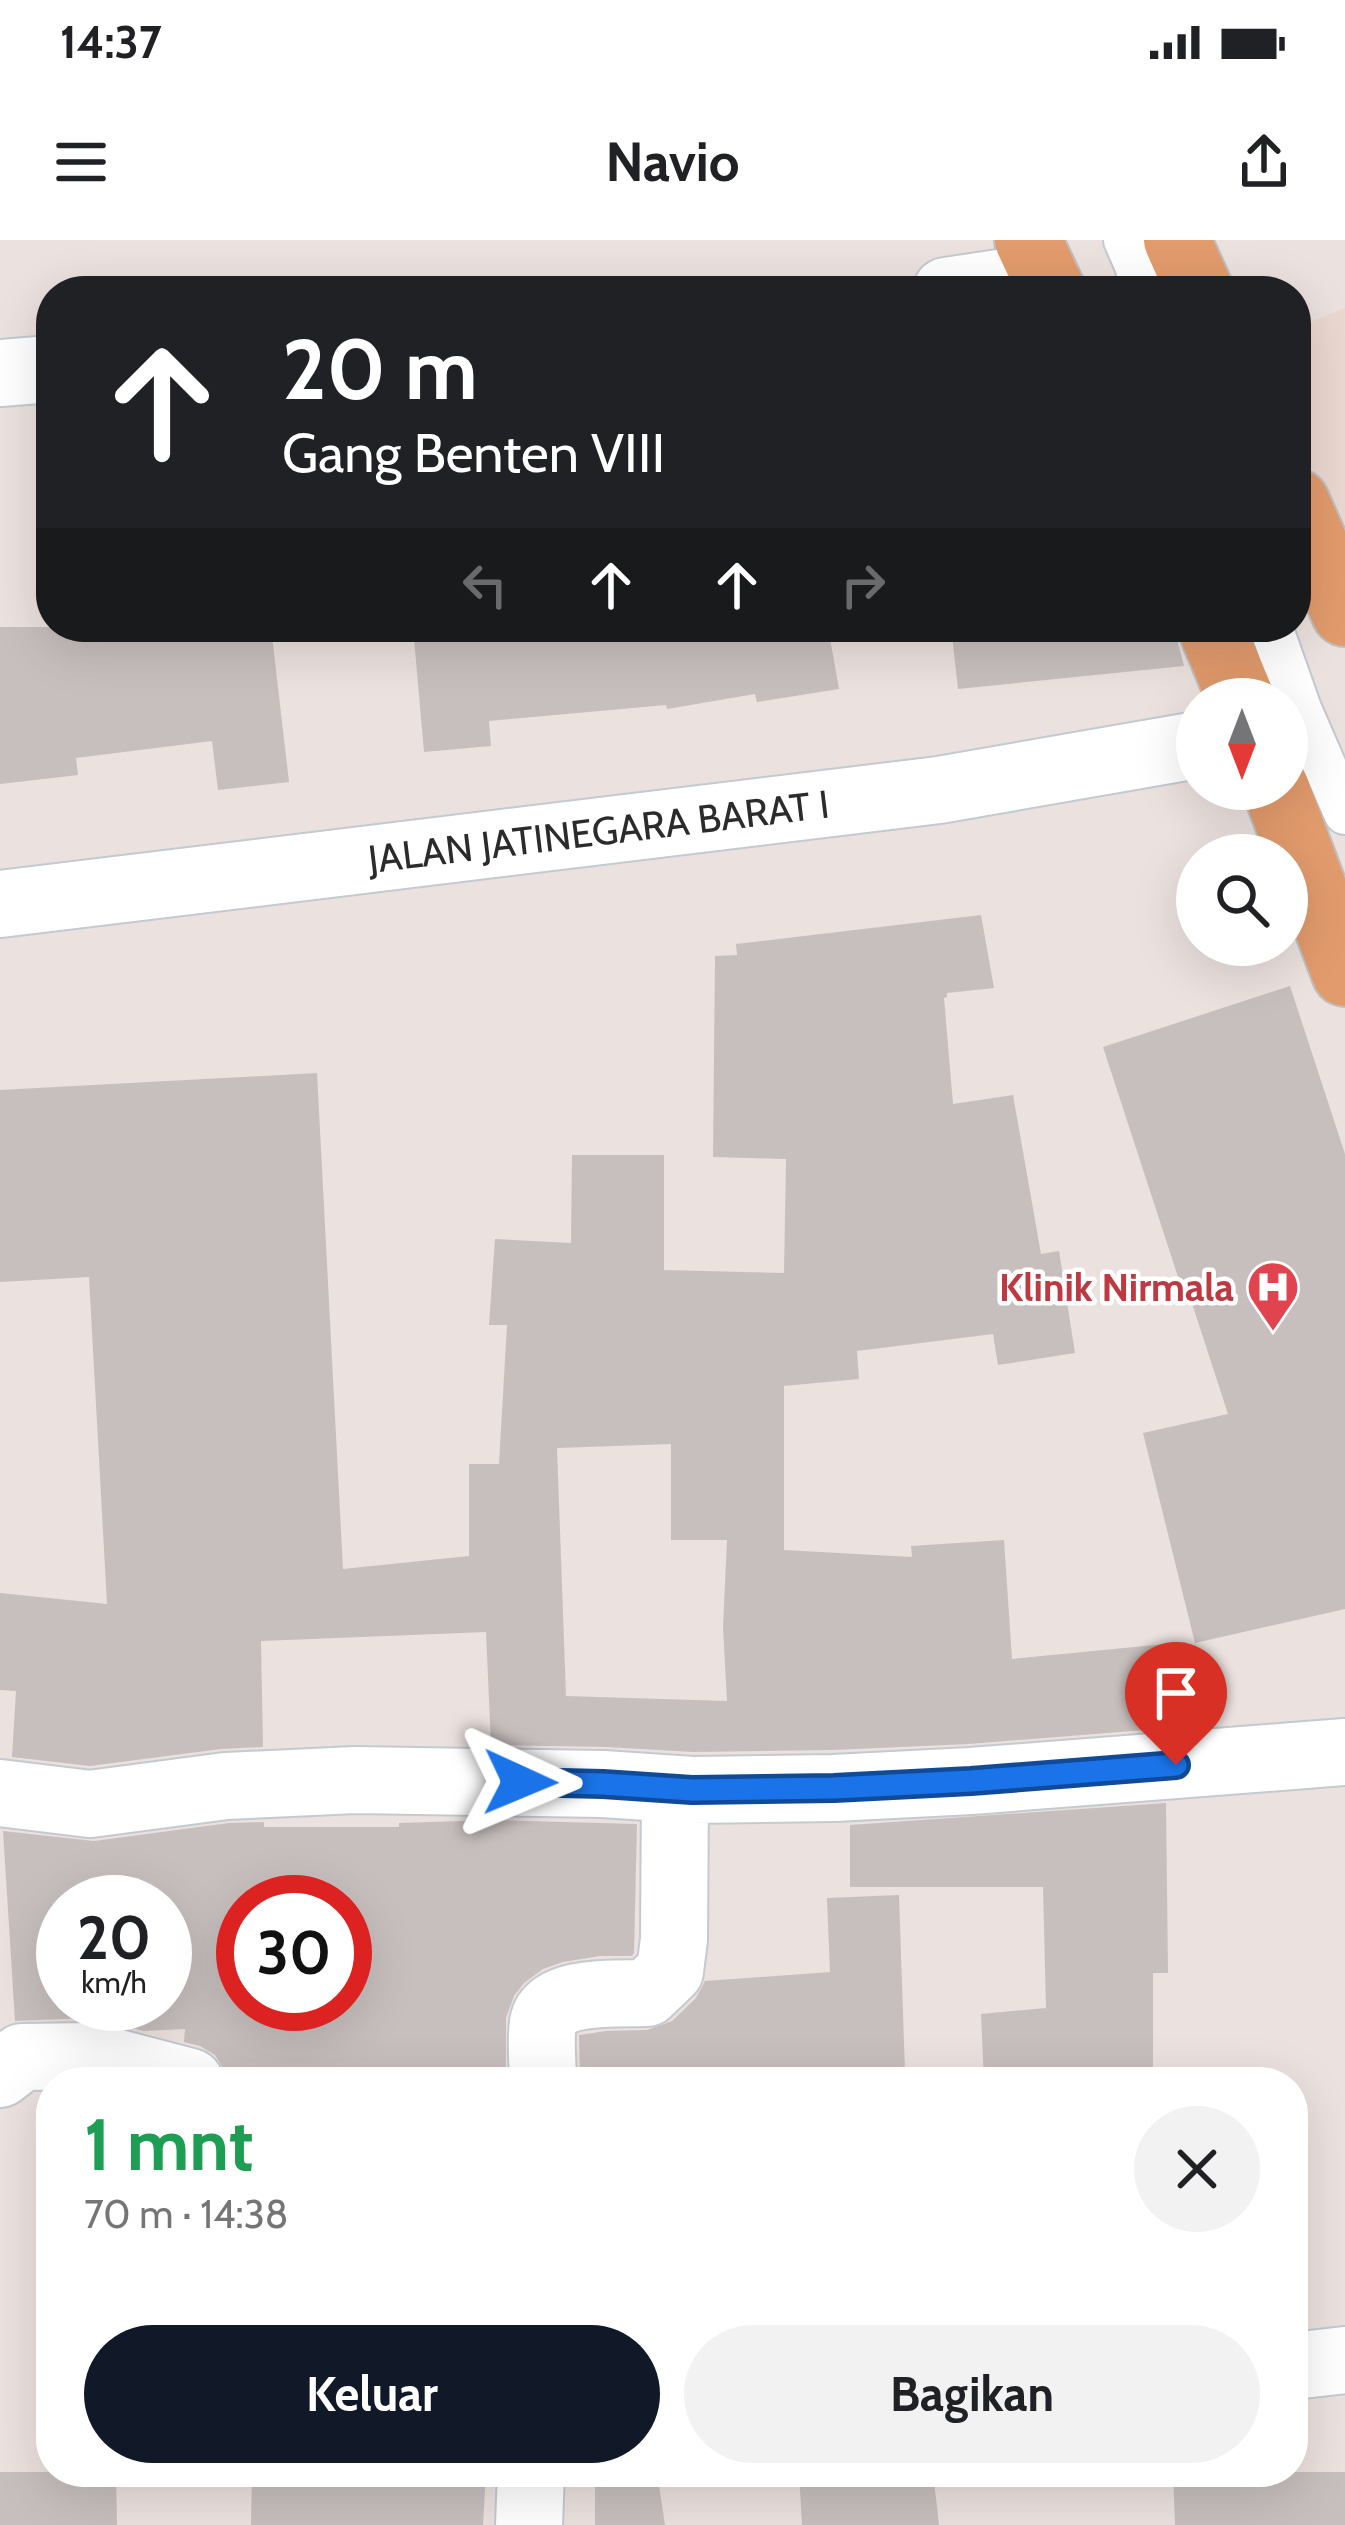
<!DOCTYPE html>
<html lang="id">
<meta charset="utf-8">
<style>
:root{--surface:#fff;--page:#f2f2f2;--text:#202124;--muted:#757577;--accent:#111827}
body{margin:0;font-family:Cabin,sans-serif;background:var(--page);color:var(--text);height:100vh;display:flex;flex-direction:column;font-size:45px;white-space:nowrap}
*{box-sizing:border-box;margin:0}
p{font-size:39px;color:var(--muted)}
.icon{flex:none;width:66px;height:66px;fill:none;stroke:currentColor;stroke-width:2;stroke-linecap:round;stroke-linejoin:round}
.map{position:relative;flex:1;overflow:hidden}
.drawer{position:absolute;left:36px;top:1827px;width:1272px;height:420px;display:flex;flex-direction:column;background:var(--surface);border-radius:48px;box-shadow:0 12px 48px #0002}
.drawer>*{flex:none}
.top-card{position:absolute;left:36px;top:36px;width:1275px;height:366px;border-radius:48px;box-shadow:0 12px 48px #0002;background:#202124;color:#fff;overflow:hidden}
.needle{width:78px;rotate:180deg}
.tools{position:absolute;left:1176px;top:438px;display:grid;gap:24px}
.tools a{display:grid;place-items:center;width:132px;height:132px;border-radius:50%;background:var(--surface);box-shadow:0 12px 48px #0002;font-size:60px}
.speed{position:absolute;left:36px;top:1635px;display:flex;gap:24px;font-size:60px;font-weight:700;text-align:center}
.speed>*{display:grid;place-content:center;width:156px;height:156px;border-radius:50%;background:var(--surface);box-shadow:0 12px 48px #0002;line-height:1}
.speed small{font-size:30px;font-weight:400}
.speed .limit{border:18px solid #d22;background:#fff;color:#111}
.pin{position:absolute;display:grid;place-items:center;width:102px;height:102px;color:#fff;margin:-123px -51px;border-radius:50% 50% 50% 0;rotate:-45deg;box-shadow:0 0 12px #0007}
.pin .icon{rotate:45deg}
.me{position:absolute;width:132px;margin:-66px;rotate:91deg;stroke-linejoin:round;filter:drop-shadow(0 0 9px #0008)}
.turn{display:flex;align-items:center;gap:42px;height:252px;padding:0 48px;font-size:54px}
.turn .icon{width:156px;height:156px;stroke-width:2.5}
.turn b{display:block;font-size:84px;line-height:102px}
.lanes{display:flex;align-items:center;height:114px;padding:0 48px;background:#0003;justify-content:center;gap:60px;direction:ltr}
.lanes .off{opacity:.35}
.round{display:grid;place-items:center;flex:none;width:126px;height:126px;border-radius:63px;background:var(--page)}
.headline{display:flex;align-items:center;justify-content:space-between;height:204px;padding:0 48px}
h1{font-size:72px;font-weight:700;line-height:90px;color:#1e9e55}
.action{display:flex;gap:24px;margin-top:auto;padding:24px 48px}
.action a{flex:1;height:138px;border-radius:72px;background:var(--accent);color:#fff;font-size:48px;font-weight:700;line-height:138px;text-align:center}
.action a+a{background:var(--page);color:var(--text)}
.status{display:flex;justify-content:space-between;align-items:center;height:84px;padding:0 60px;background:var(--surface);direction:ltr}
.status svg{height:33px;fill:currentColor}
header{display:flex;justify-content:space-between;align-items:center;height:156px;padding:0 48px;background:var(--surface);font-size:54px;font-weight:700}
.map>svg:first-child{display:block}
.education{fill:#ebd8d0}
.building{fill:#c7bfbe;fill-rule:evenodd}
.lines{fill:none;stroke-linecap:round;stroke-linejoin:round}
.lane-casing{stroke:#c3cad0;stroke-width:46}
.street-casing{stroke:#c3cad0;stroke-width:70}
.secondary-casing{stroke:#c3cad0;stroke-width:70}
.primary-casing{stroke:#bfbfbf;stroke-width:70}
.lane{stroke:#fff;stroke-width:42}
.street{stroke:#fff;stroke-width:66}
.secondary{stroke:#fff;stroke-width:66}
.primary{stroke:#e29b6c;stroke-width:66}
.route-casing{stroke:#114b97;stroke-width:30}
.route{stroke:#1a73e8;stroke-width:21}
.labels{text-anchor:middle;stroke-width:9;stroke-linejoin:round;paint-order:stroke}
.street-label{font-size:39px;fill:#2b2b2b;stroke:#fff}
.health-label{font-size:39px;font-weight:bold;fill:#be3a42;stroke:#fff;text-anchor:end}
</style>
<div class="status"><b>14:37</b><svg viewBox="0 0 49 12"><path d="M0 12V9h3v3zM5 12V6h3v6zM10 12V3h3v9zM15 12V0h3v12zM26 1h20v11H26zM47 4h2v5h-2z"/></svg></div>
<header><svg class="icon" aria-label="menu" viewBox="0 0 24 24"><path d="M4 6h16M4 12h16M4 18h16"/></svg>Navio<svg class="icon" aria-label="share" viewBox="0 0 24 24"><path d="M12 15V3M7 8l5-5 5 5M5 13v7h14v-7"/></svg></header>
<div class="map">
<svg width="1345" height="2285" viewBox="0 0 1345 2285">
<rect width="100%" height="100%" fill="#ebe1de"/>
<path class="education" d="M 1345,68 L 1345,327 L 1296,207 L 1296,88 Z"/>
<path class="building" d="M 0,387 L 271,387 L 289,542 L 218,550 L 212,501 L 76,518 L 78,535 L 0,544 Z
M 413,387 L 828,387 L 839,449 L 757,462 L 755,454 L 667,469 L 666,465 L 489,481 L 491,506 L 424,512 Z
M 951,387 L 1174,387 L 1184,426 L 958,449 Z
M 981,675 L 994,748 L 947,753 L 947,757 L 944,758 L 953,864 L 1013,855 L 1041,1014 L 1059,1011 L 1075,1113 L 998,1125 L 993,1094 L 857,1111 L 859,1139 L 784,1146 L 784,1310 L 912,1317 L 911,1306 L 1004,1300 L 1012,1419 L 1186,1402 L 1195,1486 L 969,1504 L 833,1510 L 693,1512 L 606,1507 L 491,1505 L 486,1392 L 261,1401 L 263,1507 L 221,1509 L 90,1526 L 12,1517 L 16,1451 L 0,1450 L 0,1353 L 107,1364 L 89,1037 L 0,1042 L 0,850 L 317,833 L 343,1329 L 469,1316 L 469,1224 L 499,1224 L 507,1085 L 489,1085 L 495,999 L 571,1003 L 572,915 L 664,915 L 664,1030 L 784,1033 L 786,919 L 713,917 L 715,716 L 737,715 L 736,704 ZM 671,1204 L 671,1300 L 727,1300 L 723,1387 L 727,1461 L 566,1456 L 557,1208 Z
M 1290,746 L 1345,914 L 1345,1369 L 1195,1403 L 1143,1193 L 1228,1174 L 1185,1042 L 1180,1043 L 1103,807 Z
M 1166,1563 L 1168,1733 L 1153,1733 L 1153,1842 L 984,1842 L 981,1774 L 1046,1768 L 1043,1647 L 850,1647 L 850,1585 Z
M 494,1580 L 637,1584 L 634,1713 L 632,1716 L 600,1716 L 563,1722 L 543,1729 L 524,1743 L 514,1756 L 506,1778 L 506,1842 L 286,1842 L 286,1836 L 226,1833 L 215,1815 L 200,1806 L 184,1802 L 185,1789 L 144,1791 L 90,1778 L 15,1781 L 3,1591 L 94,1601 L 229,1583 L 264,1582 L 264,1587 L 399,1587 L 399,1583 ZM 63,1662 L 165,1662 L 165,1764 L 63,1764 ZM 243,1662 L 345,1662 L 345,1764 L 243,1764 Z
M 899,1655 L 905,1832 L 716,1842 L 580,1842 L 579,1795 L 606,1791 L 647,1790 L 672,1781 L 696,1758 L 705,1741 L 830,1732 L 827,1658 Z
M 0,2232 L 116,2232 L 117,2285 L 0,2285 Z
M 252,2232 L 486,2232 L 483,2285 L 251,2285 Z
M 595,2232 L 657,2232 L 665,2285 L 595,2285 Z
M 799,2232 L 933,2232 L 939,2285 L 802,2285 Z
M 1173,2232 L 1345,2232 L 1345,2285 L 1175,2285 Z"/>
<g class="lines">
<g class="lane-casing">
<path id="lane" d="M 1125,0 L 1136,25 L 1143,51
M 1271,387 L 1300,469 L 1345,573"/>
</g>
<g class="street-casing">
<path id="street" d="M 0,1553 L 90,1564 L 226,1546 L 355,1540 L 603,1544 L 692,1550 L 834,1548 L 971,1541 L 1345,1512
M 0,1834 L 22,1817 L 91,1816 L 190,1842
M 543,1842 C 543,1823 540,1802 543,1783 C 549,1748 619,1754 647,1753 L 670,1731 L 674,1699 L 675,1549
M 1293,2126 L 1345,2120
M 529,2285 L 531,2232"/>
</g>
<g class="secondary-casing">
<g id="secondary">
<path d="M 946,51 L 1045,36"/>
<path d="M 0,133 L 51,129"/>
<path id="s1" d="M 0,664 L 939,550 L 1197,505"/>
</g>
</g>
<g class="primary-casing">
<path id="primary" d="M 1028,0 L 1052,51
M 1177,0 L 1200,51
M 1296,262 L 1345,373
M 1211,387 L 1241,459
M 1276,549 L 1345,733"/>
</g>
<use href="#lane" class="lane"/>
<use href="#street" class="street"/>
<use href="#secondary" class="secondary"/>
<use href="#primary" class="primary"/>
</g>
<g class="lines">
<g class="route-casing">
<path id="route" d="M 520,1542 L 603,1544 L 692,1550 L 834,1548 L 971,1541 L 1176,1525"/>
</g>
<use href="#route" class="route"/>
</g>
<defs>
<g id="hospital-pin" transform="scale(2.7)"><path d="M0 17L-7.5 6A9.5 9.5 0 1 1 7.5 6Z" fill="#e0444e" stroke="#fff"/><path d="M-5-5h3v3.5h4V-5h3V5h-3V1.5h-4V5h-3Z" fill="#fff"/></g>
</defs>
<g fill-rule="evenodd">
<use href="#hospital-pin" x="1273" y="1047"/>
</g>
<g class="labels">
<g class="street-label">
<text dy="14" stroke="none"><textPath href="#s1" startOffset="603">JALAN JATINEGARA BARAT I</textPath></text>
</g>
<g class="health-label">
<text x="1234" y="1061">Klinik Nirmala</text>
</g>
</g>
</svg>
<div class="tools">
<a><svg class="needle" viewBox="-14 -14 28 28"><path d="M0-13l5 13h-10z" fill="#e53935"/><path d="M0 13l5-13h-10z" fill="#757577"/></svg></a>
<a><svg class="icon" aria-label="search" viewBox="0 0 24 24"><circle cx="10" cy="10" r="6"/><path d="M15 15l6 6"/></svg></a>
</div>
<div class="speed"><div>20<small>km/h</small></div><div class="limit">30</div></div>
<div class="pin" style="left:1176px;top:1525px;background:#d93025"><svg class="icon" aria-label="arrive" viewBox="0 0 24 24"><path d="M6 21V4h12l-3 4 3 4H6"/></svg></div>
<svg class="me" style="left:520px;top:1542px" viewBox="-20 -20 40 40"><path d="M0-17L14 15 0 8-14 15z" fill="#1a73e8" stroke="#fff" stroke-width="4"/></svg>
<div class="top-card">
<div class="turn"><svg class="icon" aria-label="ahead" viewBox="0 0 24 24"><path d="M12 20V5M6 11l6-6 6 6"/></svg><div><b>20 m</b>Gang Benten VIII</div></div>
<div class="lanes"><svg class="icon off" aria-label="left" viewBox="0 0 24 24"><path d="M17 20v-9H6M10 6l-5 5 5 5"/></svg><svg class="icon" aria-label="ahead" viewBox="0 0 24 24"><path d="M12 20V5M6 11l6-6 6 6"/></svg><svg class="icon" aria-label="ahead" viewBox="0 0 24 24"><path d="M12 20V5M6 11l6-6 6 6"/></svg><svg class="icon off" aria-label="right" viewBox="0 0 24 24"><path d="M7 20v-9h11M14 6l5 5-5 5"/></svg></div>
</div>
<section class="drawer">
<div class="headline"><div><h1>1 mnt</h1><p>70 m · 14:38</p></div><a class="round"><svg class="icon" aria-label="close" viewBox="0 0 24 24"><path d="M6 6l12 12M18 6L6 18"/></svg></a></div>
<div class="action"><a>Keluar</a><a>Bagikan</a></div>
</section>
</div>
